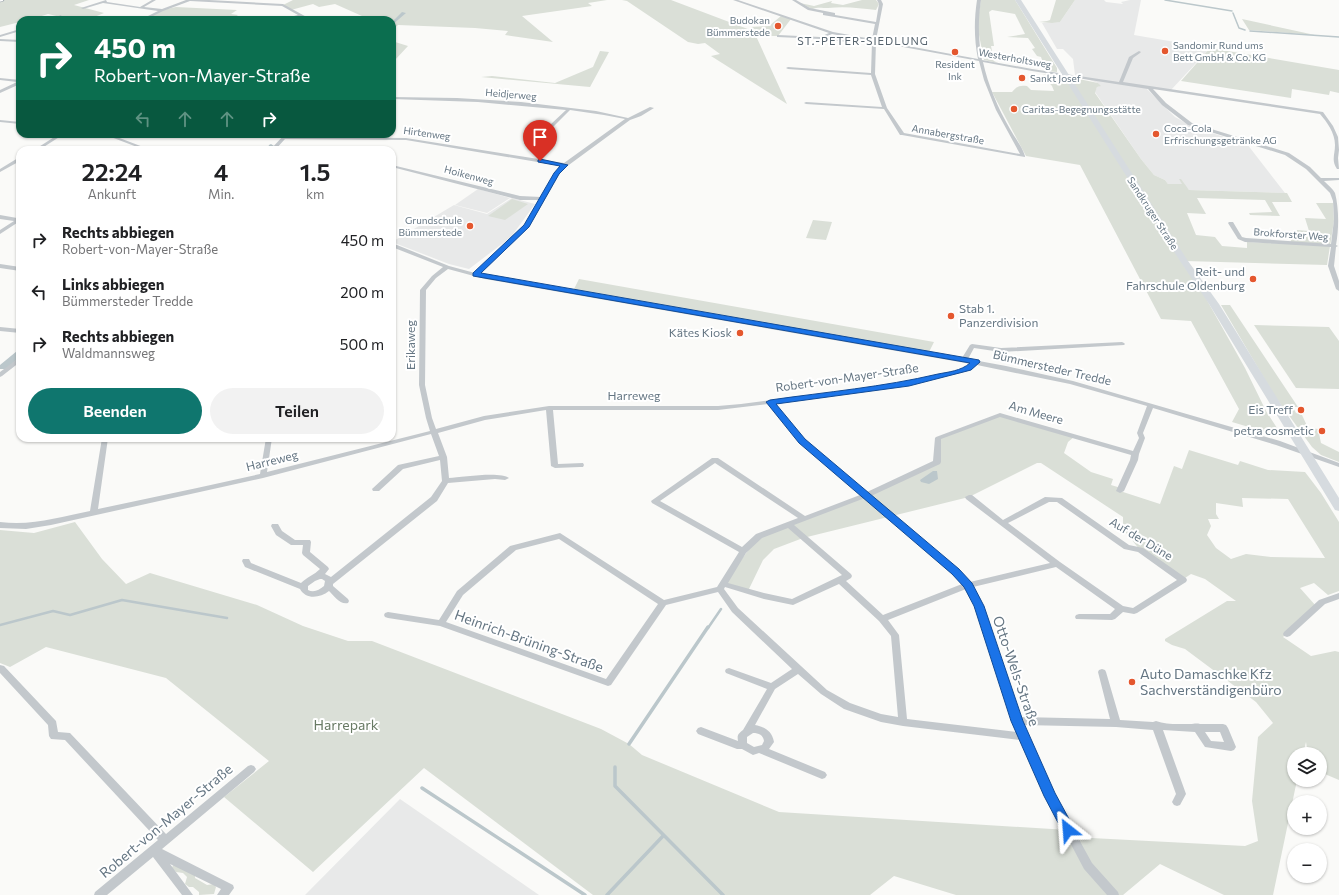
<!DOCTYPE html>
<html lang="de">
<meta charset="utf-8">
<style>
:root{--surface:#fff;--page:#f2f2f2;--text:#202124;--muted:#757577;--accent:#0f766e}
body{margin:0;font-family:Commissioner,sans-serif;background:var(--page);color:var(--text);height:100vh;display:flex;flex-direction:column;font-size:15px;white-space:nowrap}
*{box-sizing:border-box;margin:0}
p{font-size:13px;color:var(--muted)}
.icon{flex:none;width:22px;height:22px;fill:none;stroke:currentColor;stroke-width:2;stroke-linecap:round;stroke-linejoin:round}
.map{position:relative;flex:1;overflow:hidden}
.details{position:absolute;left:16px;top:146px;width:380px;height:296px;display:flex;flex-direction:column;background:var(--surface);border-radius:12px;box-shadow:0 1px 3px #0004}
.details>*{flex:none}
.hud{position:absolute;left:16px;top:16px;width:380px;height:122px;border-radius:12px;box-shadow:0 1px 3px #0004;background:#0b6e4f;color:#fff;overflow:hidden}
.fabs{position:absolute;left:1287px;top:747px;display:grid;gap:8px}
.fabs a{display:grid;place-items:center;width:40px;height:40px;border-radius:50%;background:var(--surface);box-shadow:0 1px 3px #0004;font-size:20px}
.pin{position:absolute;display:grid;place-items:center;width:34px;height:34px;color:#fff;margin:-41px -17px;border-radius:50% 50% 50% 0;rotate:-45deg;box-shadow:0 0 4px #0007}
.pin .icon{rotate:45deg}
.me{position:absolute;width:44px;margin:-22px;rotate:332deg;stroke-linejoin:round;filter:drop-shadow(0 0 3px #0008)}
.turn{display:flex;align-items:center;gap:14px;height:84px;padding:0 12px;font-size:18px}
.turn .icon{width:52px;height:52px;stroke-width:2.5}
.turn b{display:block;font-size:28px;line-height:34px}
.lanes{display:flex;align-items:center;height:38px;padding:0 12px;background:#0003;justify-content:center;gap:20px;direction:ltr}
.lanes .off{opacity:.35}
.eta{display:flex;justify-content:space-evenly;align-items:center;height:68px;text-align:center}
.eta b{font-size:24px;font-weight:600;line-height:28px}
.action{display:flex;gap:8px;margin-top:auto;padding:8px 12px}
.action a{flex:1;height:46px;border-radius:24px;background:var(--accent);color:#fff;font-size:16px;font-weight:600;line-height:46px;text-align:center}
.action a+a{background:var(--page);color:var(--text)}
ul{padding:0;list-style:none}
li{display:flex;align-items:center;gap:12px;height:52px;padding:0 12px}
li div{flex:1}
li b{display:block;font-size:15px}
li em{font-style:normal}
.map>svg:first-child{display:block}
.built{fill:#e8e9e9}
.green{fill:#dadfd7;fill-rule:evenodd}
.water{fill:#bbc7cb}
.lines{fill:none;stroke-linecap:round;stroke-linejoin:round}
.stream-far2{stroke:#bbc7cb;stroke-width:1.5}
.stream-far1{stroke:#bbc7cb;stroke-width:2.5}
.stream{stroke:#bbc7cb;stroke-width:3.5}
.canal{fill:#bbc7cb;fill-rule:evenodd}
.street{fill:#c3c8cc;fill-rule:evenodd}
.secondary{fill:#d6dbdf;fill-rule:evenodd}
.rail-casing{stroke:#a2aab0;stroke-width:2.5}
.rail{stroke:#fff;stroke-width:1.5;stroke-dasharray:4;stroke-linecap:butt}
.route{fill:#1a73e8;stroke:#114b97}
.poi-dot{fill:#e4572e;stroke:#fff;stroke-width:1.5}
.labels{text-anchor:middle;stroke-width:4;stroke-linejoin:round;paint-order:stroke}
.far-poi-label{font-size:10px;fill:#657683;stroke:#fff;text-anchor:start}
.far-street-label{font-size:10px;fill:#657683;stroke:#fff}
.far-neighbourhood-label{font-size:11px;letter-spacing:1px;fill:#57646e;stroke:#fff}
.poi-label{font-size:12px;fill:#657683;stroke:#fff;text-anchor:end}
.street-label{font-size:12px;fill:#657683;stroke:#fff}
.near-street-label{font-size:14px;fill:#657683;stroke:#fff}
.near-poi-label{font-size:14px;fill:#657683;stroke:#fff;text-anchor:start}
.near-park-label{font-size:14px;fill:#687a64;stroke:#fff}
</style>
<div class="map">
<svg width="1339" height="895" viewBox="0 0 1339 895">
<rect width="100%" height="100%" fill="#fafaf8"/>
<path class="built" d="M 1075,0 L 1104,0 L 1106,2 L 1123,4 L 1121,2 L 1130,0 L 1141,0 L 1134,35 L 1210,48 L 1171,90 L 1147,87 L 1147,89 L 1175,117 L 1186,123 L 1199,129 L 1247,144 L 1285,193 L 1189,190 L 1183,184 L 1168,184 L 1165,180 L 1154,175 L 1141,159 L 1095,92 L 1097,87 L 1100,86 L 1098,83 L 1075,75 L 1073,59 L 1063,49 L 1057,49 L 1042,23 L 1060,22 Z
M 478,189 L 510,198 L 487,213 L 455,205 Z
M 512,198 L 535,204 L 511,237 L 469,269 L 449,264 L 392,242 L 454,205 L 487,214 Z
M 400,799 L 539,895 L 305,895 Z"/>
<path class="green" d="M 5,0 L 89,0 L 74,5 L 104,13 L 87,20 L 69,19 L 48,14 L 29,20 L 20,20 L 20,22 L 0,27 L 0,1 Z
M 293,0 L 607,0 L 588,3 L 592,6 L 522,16 L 553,42 L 505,35 L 508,31 L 475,28 L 398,25 L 392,30 L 392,20 L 371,20 L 335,4 L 319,7 L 313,4 L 291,10 L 283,5 Z
M 622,0 L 671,0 L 753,31 L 751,27 L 769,26 L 781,16 L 791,19 L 778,36 L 756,36 L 787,104 L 711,56 L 720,54 L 705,43 L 698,44 L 688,42 L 627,1 Z
M 862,0 L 876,0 L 879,4 L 876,10 C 859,8 845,6 828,8 C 821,8 818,7 812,9 L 800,3 L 814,6 L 832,1 L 831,3 L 843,5 Z
M 981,0 L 1015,0 L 1057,68 L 1057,72 L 1046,71 L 1041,57 L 1037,56 L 1032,49 L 1035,48 L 1028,38 L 1007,37 L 1025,34 L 1015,14 L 992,10 L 989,12 L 994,46 L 991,46 L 994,61 L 998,63 L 984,60 L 977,25 Z
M 1056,0 L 1075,0 L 1060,22 L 1052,23 L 1039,22 L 1047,21 L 1050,20 Z
M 176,7 L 237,10 L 231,14 L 238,15 L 234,18 L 244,18 L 246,20 L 143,20 L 162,10 Z
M 1242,19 L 1315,35 L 1249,30 Z
M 392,41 L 408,46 L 395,60 L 392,60 Z
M 1210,48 L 1339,70 L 1339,93 L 1330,91 L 1329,95 L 1292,89 L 1291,98 L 1181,81 Z
M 600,51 L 609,52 L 590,87 L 481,77 L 492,76 L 555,83 L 593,67 Z
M 1048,74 L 1063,79 L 1074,78 L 1098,83 L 1101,86 L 1097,87 L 1095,93 L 1141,159 L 1154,175 L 1165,180 L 1168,184 L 1182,184 L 1179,179 L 1181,179 L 1189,190 L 1287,193 L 1292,202 L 1272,202 L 1280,216 L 1250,215 L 1249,213 L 1272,212 L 1265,200 L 1197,198 L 1206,214 L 1187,213 L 1196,235 L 1215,237 L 1222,246 L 1247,248 L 1247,242 L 1289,244 L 1297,230 L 1309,231 L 1305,218 L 1326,219 L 1316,203 L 1333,203 L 1334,221 L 1327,265 L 1185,261 L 1245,368 L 1266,411 L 1281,434 L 1272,434 L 1232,422 L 1239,409 L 1191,321 L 1161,319 L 1080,165 L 1026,156 L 992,92 L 1012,92 C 1017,86 1020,85 1027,86 L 1031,90 L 1054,91 L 1052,86 L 1042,75 Z
M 512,199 L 528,204 L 505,220 L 488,216 Z
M 813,220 L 832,222 L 826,240 L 806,238 Z
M 579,279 L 934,342 L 928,354 L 573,291 Z
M 1221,305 L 1230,305 L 1298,407 L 1293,407 L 1296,413 L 1302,415 L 1308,428 L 1318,429 L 1321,443 L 1339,452 L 1339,462 L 1321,455 L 1312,447 L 1274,395 Z
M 1254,325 L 1329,327 L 1339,341 L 1339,389 L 1296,388 Z
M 1000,415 L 1075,436 L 1068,442 L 1064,453 L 1091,472 L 1113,479 L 1111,485 L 1121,488 L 1120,491 L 1160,504 L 1174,466 L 1182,469 L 1189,450 L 1238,465 L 1240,461 L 1268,470 L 1305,472 L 1321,493 L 1339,522 L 1339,591 L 1328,595 L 1314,583 L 1300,588 L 1316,606 L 1283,637 L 1311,656 L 1335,651 L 1339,652 L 1339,780 L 1320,772 L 1320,754 L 1308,754 L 1306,742 L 1303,754 L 1294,754 L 1294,780 L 1297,780 L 1273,895 L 1224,895 L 1160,864 L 1123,895 L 956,895 L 894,876 L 870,895 L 593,895 L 424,768 L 313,872 L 224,797 L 269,761 L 166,678 L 46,647 L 10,667 L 0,663 L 0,530 L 34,533 L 75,522 L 102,559 L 126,584 L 150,573 L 257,605 L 303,626 L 348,641 L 372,641 L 601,729 L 629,744 L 642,755 L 779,812 L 1068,830 L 1072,837 L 1245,846 L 1258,841 L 1252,801 L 1258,737 L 1273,723 L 1256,702 L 1185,649 L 1172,645 L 1165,641 L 1165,639 L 1227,601 L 1236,601 L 1205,579 L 1191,574 L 1185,578 L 1140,550 L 1123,529 L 1123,517 L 1041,463 L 1037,463 L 969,497 L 803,538 L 774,549 L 763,560 L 748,591 L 723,584 L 759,536 L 837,507 L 936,462 L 938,438 ZM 1242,498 L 1288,499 L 1325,558 L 1271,557 L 1246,554 L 1231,559 L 1216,548 L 1207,535 L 1211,526 L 1208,519 L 1219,519 L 1216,514 L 1216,503 L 1243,507 Z
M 173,865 L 195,873 L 195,878 L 207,885 L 214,884 L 216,887 L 214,894 L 199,895 L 199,892 L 193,887 L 189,887 L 185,884 L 187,877 L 183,873 L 176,872 L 172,868 Z"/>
<path class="water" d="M 933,471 L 937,471 L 938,479 L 929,484 L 921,482 L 920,480 Z"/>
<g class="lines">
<path class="stream-far2" d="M 1165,0 L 1232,11
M 1233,13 L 1239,28 L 1245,30
M 1250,31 L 1339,37"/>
<path class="stream-far1" d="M 0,625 L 53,611 L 70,615 L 122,600 L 227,618
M 708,628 L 721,609"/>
<path class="stream" d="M 629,744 L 708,627
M 615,767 L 615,786 L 723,895
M 422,788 L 585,895
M 607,895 L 663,836"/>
<path class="canal" d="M 402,12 L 406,13 L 392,25 L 392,22 Z
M 271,144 L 274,146 L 271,150 L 267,150 L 269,145 Z
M 17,351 L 20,351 L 20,357 L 6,369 L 0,369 L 0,365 Z"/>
<path class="street" d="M 106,0 L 107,2 L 140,7 L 152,0 L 156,0 L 144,7 L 162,9 L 186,0 L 209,0 L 283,4 L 312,20 L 307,20 L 301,16 L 285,20 L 278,20 L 298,15 L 282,6 L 190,1 L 163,11 L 145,20 L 140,20 L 158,11 L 103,3 L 83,9 L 81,8 Z
M 733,0 L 738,0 L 833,32 L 872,39 L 875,24 L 823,15 L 823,13 L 808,10 L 792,0 L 796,0 L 810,8 L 835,13 L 835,15 L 876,22 L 879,4 L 877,0 L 881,0 L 883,4 L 876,40 L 978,59 C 974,39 974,20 977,0 L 981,0 C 978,20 978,39 982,60 L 1032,69 L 1119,82 L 1129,57 L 1139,51 L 1141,52 L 1140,53 L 1133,58 L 1123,82 L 1323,112 L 1333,126 L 1338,137 L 1339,150 L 1338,158 L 1339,169 L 1337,169 C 1331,160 1335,155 1335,145 C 1335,133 1327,122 1320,114 L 1153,89 L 1166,103 L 1192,123 L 1289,153 L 1310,167 L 1321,178 L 1339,178 L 1339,180 L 1324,181 C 1328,185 1333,189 1335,193 C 1339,208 1339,229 1336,245 L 1338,246 L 1336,247 L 1334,266 L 1339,281 L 1339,291 L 1336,289 L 1328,266 L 1331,247 L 1245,242 L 1238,239 L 1228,223 L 1229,222 L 1233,222 L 1242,237 L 1246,238 L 1331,244 L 1334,220 L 1333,201 L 1330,193 L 1306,169 L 1285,155 L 1188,125 L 1162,105 L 1148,89 L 1032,71 L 983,62 C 988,85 998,108 1010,129 C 1015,138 1022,146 1025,156 L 1025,157 L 902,135 L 900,135 L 884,109 L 806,104 L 804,103 L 806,102 L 882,107 L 871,75 L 788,69 L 786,68 L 788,67 L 871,73 L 872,42 L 832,34 L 825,37 L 866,43 L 864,44 L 821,39 L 777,37 L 777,35 L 778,35 L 820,37 L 829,33 ZM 876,42 L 979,61 L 984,80 L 996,110 L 1020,154 L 904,133 L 887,108 L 875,74 Z
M 61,15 L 62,17 L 53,20 L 48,20 Z
M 20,29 L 20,31 L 0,37 L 0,35 Z
M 0,39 L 20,40 L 20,42 L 0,41 Z
M 0,78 L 20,80 L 20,84 L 0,93 L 0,90 L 17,82 L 0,80 Z
M 392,97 L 457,98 L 521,102 L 596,111 L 628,118 L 650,107 L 654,108 L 641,116 L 630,120 L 562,170 L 529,227 L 480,274 L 962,358 L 970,345 L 972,344 L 1001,348 L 1122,342 L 1124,343 L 1125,344 L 1124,345 L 1001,352 L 974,348 L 968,359 L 1006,366 L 1073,381 L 1280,441 L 1339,463 L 1339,467 L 1276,445 L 1153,408 L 1143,433 L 1145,438 L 1139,454 L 1138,460 L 1124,491 L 1120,493 L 1116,491 L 1130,460 L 1131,455 L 1000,417 L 941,439 L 941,462 L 940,464 L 871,496 L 958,570 L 970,582 L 1050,563 L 966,499 L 965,497 L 969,495 L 972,495 L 1003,520 L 1045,497 L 1062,498 L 1129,545 L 1143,548 L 1186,578 L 1187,580 L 1186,582 L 1137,613 L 1134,614 L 1123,612 L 1115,619 L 1112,620 L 1076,619 L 1075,617 L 1076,615 L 1079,614 L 1110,614 L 1115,609 L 1056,567 L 973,587 L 983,606 L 1020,717 L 1110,719 L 1098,672 L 1099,670 L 1102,669 L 1105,670 L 1106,672 L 1120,720 L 1153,722 L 1156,721 C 1166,725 1179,724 1190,724 C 1194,724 1196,723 1200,724 L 1223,724 L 1226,725 L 1228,728 L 1236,747 L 1234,750 L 1231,751 L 1205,747 L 1195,732 L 1163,730 L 1186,794 L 1180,805 L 1177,806 L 1174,805 L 1172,802 L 1176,794 L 1153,730 L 1116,727 L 1023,725 L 1054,794 L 1092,863 L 1118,892 L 1119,895 L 1107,895 L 1084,869 L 1047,799 L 1021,740 L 903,726 L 881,722 L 844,709 L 821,694 L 798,674 L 775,689 L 755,725 C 765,727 772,731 774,742 L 769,749 L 825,772 L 827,775 L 825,778 L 822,779 L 759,753 L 753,755 L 742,749 L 737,749 L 698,734 L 696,731 L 698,728 L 701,727 L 738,741 C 737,735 738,734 743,730 L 767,689 L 726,673 L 725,671 L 726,669 L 729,668 L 771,683 L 792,669 L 732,612 L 718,592 L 666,605 L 611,685 L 608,686 L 440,626 L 388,618 L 385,617 L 384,615 L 385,613 L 388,612 L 439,620 L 457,591 L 510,546 L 560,533 L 664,600 L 717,587 L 739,552 L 652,503 L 651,501 L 712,458 L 718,458 L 805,516 L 860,495 L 800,443 L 768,404 L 718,410 L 553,410 L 558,464 L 583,463 L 584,465 L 583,467 L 580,467 L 555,468 L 551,466 L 546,410 L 485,420 L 438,433 L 447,457 L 449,478 C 461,477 501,471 509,478 L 505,480 L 495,479 L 448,483 L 437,501 L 333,584 L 333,586 L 348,599 L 349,601 L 348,603 C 340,605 334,596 329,591 C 320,598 306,600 300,589 L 245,567 L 242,561 L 243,559 L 249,559 L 251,563 L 301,583 C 307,577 314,575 320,569 L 303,555 L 302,553 L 303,545 L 291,545 L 276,535 L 271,526 L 272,524 L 278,524 L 282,531 L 295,540 L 310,540 L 311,542 L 310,552 L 328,567 L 329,569 L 325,574 L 331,577 L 431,497 L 442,481 L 440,460 L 403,469 L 379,491 L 373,491 L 372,489 L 398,465 L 439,456 L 431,434 L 263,478 L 51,525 L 26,529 L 0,528 L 0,522 C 33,526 59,517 90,511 L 102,438 L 108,438 L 98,509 L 197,488 L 260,474 L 266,438 L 272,438 L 267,472 L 430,431 L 426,418 L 419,385 L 420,290 L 432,276 L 443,267 L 392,247 L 392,243 L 449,266 L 475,273 L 525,225 L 539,200 L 520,200 L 392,167 L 392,165 L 520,196 L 541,197 L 558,169 L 561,166 L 406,140 L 285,139 L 275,150 L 270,150 L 285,134 L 290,134 L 288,137 L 406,138 L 564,163 L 625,119 L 604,115 L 570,110 L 553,127 L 546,128 L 544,127 L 544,126 L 550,125 L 566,110 L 478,102 L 392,99 ZM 448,269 L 485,279 L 971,364 L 967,368 L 958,370 L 899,383 L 741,404 L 718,406 L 549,406 L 484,416 L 436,429 L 432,418 L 425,385 L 426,290 L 436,278 ZM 977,365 L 1070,384 L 1147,406 L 1137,433 L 1139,438 L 1133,451 L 1000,413 L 936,437 L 935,438 L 933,461 L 867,492 L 804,439 L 775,404 L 899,387 L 961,373 L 971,370 ZM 715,463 L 798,518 L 756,534 L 742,547 L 660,501 ZM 865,498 L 952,574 L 962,584 L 883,615 L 846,581 L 851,578 L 852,576 L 851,574 L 794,525 ZM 1049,502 L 1057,502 L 1124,549 L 1138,552 L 1177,580 L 1133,608 L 1123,606 L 1060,562 L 1008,523 ZM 788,528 L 842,575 L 792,599 L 764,593 L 728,583 L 746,553 L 762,538 ZM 559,539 L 658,604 L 606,679 L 446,622 L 463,595 L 516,550 ZM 320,579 L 322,579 L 325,581 L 324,586 C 319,590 314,593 308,590 L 308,586 L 315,581 ZM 839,584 L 879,621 L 891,636 L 898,717 L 881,714 L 850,703 L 827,690 L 738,608 L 724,589 L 725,587 L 764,599 L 793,605 ZM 966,589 L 975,606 L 1012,721 L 1017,732 L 907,719 L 899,635 L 888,620 ZM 1205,732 L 1220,732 L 1224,742 L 1211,741 ZM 753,733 C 759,733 763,735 764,741 L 762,745 L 754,747 L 747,743 L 747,737 Z
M 0,120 L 20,122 L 20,124 L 0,122 Z
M 59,134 L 64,134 L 39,150 L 34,150 Z
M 103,134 L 109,134 L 151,150 L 145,150 Z
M 18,158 L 20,158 L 20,161 L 0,172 L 0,169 Z
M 0,215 L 17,218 L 20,217 L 20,221 L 0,234 L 0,230 L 14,221 L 0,219 Z
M 0,264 L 20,267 L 20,271 L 0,268 Z
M 0,327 L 20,329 L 20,333 L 0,331 Z
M 20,357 L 20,362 L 2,376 L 0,377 L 0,372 Z
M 1339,593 L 1339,599 L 1325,604 L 1290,636 L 1287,637 L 1284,636 L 1283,634 L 1284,632 L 1319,600 Z
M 0,665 L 4,666 L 56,721 L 58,732 L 70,733 L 166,834 L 248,766 L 251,765 L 254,766 L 256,769 L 254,772 L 162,849 L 233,885 L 234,888 L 229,895 L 217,895 L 221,889 L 170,864 L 193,895 L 182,895 L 153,857 L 107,895 L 94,895 L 95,892 L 158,840 L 65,740 L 51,739 L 49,736 L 48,725 L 0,673 Z"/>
<path class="secondary" d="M 1015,0 L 1021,0 L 1188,261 L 1219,304 L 1339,498 L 1339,511 L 1335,510 L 1209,304 L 1180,261 Z"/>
<g class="rail-casing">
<path id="rail" d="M 0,1 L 3,0"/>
</g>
<use href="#rail" class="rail"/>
</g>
<path class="route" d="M 540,159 L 568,165 L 559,174 L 529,227 L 481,273 L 979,360 L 980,362 L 971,370 L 909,386 L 776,404 L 805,439 L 959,569 L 972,583 L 984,606 L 1023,721 L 1055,793 L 1075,830 L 1073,834 L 1068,836 L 1064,834 L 1044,796 L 1011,721 L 974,606 L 964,587 L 952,574 L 799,443 L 766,402 L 770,400 C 826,392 883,387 938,374 C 948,372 961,371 970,363 L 473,276 L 473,273 L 524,225 L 554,173 L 560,166 L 538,162 L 538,160 Z"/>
<g class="poi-dot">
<circle cx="778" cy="26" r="4"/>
<circle cx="1165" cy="51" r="4"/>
<circle cx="955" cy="52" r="4"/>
<circle cx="1022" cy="78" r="4"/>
<circle cx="1014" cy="109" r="4"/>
<circle cx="1156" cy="134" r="4"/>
<circle cx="470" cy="226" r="4"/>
<circle cx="1253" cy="279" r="4"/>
<circle cx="951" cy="316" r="4"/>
<circle cx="740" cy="333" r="4"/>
<circle cx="1301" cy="410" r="4"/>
<circle cx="1322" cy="431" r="4"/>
<circle cx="1132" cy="682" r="4"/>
</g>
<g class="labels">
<g class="far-poi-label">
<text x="770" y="24" text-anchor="end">Budokan<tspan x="770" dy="12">Bümmerstede</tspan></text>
<text x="1173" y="49">Sandomir Rund ums<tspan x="1173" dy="12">Bett GmbH &amp; Co. KG</tspan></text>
<text x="955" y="68" text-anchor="middle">Resident<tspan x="955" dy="12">Ink</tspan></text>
<text x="1030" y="82">Sankt Josef</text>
<text x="1022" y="113">Caritas-Begegnungsstätte</text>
<text x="1164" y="132">Coca-Cola<tspan x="1164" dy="12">Erfrischungsgetränke AG</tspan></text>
<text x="462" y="224" text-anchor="end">Grundschule<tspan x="462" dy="12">Bümmerstede</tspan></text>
</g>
<g class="far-street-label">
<text transform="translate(1015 58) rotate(10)" y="4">Westerholtsweg</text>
<text transform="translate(511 94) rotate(5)" y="4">Heidjerweg</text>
<text transform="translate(427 133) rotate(8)" y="4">Hirtenweg</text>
<text transform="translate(948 134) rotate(10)" y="4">Annabergstraße</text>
<text transform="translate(469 175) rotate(15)" y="4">Hoikenweg</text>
<text transform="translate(1153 213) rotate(57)" y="4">Sandkruger Straße</text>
<text transform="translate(1291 234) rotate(4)" y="4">Brokforster Weg</text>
</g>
<g class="far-neighbourhood-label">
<text x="863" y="45">ST.-PETER-SIEDLUNG</text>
</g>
<g class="poi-label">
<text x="1245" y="276">Reit- und<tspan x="1245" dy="14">Fahrschule Oldenburg</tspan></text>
<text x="959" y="313" text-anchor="start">Stab 1.<tspan x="959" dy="14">Panzerdivision</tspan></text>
<text x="732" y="337">Kätes Kiosk</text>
<text x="1293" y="414">Eis Treff</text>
<text x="1314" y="435">petra cosmetic</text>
</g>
<g class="street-label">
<text transform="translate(411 345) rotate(-90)" y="4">Erikaweg</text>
<text transform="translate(1052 368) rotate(13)" y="4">Bümmersteder Tredde</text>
<text transform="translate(847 378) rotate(-8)" y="4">Robert-von-Mayer-Straße</text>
<text x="634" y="400">Harreweg</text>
<text transform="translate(1036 413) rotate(16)" y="4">Am Meere</text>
<text transform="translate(272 461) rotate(-14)" y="4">Harreweg</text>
<text transform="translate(1141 539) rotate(31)" y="4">Auf der Düne</text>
</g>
<g class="near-street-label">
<text transform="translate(529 641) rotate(20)" y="5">Heinrich-Brüning-Straße</text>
<text transform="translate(1016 671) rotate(71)" y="5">Otto-Wels-Straße</text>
<text transform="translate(166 821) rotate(-40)" y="5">Robert-von-Mayer-Straße</text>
</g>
<g class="near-poi-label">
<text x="1140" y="679">Auto Damaschke Kfz<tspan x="1140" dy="16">Sachverständigenbüro</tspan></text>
</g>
<g class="near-park-label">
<text x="346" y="730">Harrepark</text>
</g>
</g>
</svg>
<div class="fabs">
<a><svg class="icon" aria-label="layers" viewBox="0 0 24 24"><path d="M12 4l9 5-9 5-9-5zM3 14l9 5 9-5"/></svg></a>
<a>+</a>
<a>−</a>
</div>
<div class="pin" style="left:540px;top:161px;background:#d93025"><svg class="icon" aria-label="arrive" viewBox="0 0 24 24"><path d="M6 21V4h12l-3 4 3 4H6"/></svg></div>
<svg class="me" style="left:1068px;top:830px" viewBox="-20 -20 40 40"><path d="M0-17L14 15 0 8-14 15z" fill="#1a73e8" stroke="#fff" stroke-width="4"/></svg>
<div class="hud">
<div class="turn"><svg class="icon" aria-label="right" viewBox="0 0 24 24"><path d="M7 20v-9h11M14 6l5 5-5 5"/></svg><div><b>450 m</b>Robert-von-Mayer-Straße</div></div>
<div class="lanes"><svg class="icon off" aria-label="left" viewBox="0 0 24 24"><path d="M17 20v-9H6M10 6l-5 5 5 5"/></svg><svg class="icon off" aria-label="ahead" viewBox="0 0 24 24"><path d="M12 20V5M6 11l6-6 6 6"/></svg><svg class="icon off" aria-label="ahead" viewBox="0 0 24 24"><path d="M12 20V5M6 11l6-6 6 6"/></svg><svg class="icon" aria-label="right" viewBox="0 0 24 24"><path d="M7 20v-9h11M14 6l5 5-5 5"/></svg></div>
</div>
<section class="details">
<div class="eta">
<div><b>22:24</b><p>Ankunft</p></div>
<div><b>4</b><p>Min.</p></div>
<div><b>1.5</b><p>km</p></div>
</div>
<ul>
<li><svg class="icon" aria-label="right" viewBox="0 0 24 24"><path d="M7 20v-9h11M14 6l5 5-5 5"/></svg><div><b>Rechts abbiegen</b><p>Robert-von-Mayer-Straße</p></div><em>450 m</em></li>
<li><svg class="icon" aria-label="left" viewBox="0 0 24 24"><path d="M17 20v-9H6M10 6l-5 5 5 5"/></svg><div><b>Links abbiegen</b><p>Bümmersteder Tredde</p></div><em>200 m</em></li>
<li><svg class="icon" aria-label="right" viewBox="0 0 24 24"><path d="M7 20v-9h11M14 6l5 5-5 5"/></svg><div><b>Rechts abbiegen</b><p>Waldmannsweg</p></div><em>500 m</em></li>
</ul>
<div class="action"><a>Beenden</a><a>Teilen</a></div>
</section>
</div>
